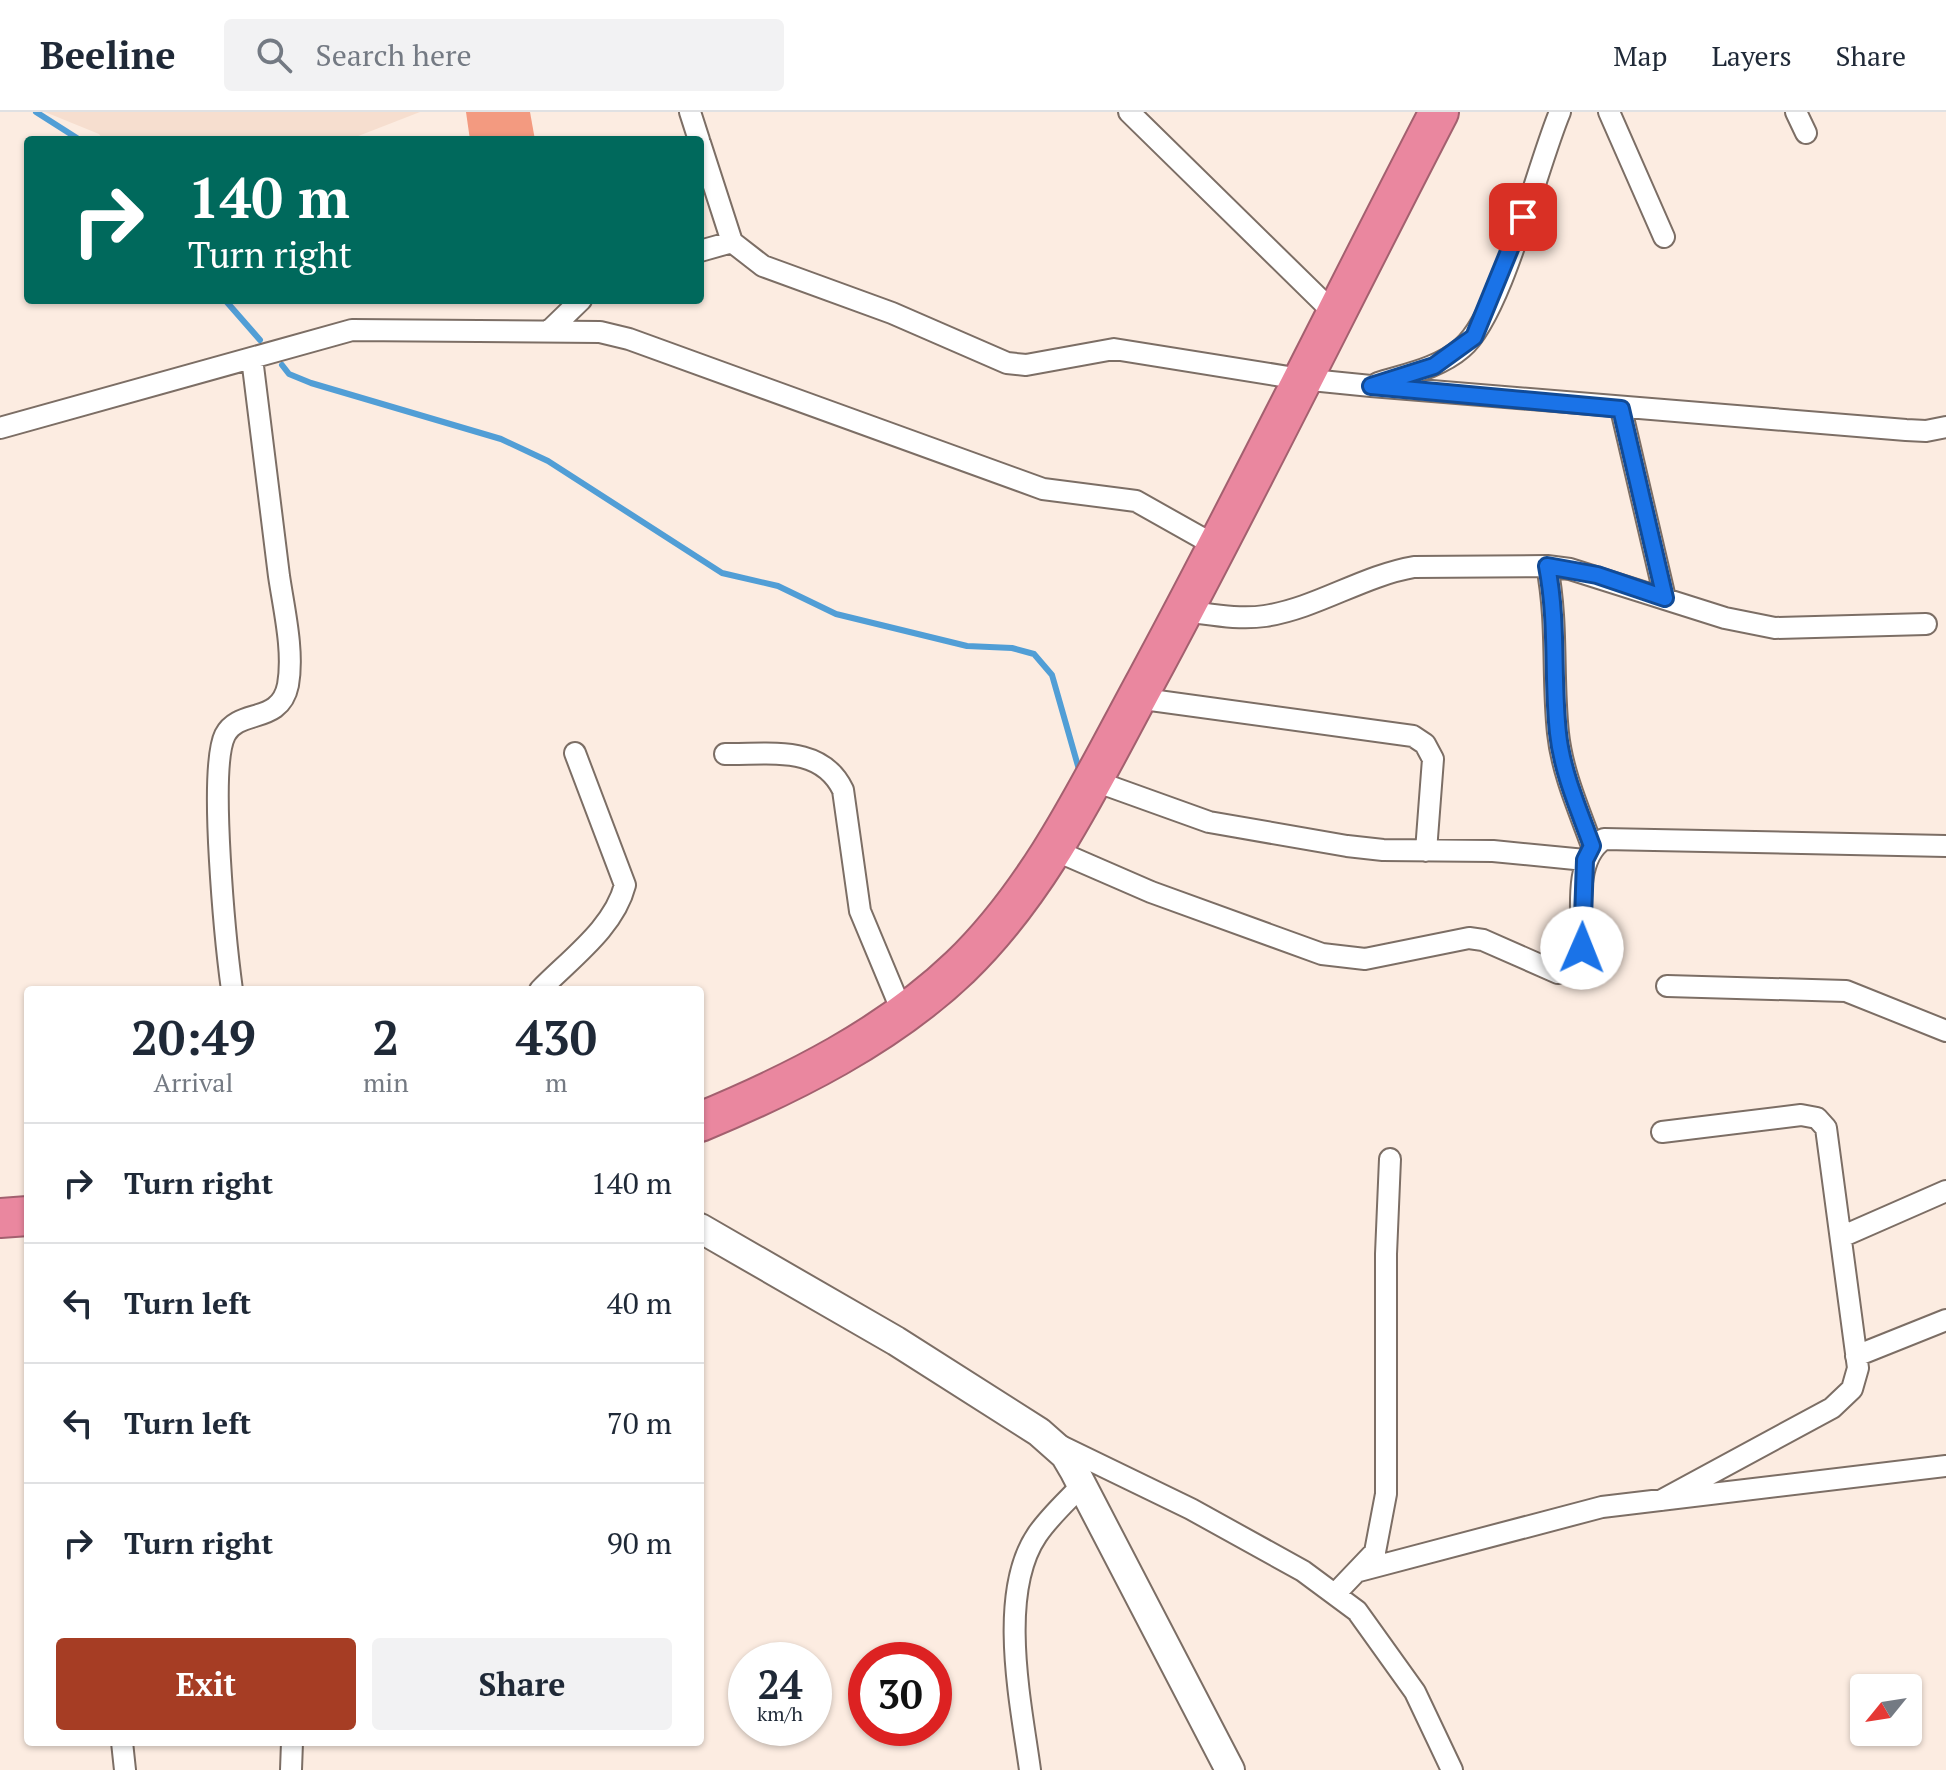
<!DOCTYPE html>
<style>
:root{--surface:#fff;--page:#f2f2f3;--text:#1f2937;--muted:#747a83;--line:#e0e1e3;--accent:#a63d24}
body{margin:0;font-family:"PT Serif",serif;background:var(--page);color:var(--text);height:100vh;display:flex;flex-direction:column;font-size:30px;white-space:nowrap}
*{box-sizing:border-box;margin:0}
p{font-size:26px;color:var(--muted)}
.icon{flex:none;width:44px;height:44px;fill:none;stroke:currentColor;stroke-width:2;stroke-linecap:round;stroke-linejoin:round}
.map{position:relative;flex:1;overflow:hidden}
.sheet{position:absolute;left:24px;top:874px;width:680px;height:760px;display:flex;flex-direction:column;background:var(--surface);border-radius:8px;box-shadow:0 2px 6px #0004}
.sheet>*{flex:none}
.hud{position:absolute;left:24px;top:24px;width:680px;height:168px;border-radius:8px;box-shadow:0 2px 6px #0004;background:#00695c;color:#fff;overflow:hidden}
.needle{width:52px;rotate:240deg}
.tools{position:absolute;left:1850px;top:1562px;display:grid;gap:16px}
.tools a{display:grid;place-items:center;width:72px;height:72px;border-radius:8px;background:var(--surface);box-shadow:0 2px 6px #0004;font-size:40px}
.speed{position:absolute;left:728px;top:1530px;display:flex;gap:16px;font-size:40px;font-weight:700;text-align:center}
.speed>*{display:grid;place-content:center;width:104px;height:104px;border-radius:50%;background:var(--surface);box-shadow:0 2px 6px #0004;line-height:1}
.speed small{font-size:20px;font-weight:400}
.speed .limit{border:12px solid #d22;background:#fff;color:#111}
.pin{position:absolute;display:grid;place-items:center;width:68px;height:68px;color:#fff;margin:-34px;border-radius:16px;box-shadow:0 4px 12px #0006}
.me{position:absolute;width:88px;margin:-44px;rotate:1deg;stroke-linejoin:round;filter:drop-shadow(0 0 6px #0008)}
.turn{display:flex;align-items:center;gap:28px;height:168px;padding:0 32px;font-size:36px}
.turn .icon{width:104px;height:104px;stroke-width:2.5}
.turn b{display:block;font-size:56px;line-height:68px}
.eta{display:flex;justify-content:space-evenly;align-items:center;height:136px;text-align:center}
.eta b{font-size:48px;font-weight:600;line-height:56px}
.primary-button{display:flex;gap:16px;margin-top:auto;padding:16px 32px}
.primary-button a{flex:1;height:92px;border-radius:8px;background:var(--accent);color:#fff;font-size:32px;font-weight:600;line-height:92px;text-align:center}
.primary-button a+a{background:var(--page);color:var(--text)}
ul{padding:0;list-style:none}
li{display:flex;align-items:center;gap:24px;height:120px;padding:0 32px;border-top:2px solid var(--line)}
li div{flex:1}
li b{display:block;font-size:30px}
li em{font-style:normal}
header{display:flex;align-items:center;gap:48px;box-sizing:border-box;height:112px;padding:0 40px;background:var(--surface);border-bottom:2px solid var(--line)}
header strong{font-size:38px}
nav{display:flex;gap:44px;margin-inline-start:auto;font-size:28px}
.search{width:560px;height:72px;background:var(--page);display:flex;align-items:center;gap:20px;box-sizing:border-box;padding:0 28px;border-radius:8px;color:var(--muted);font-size:30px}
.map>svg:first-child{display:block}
.built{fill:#f6decf}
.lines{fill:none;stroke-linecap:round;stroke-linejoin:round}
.stream{stroke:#519ed6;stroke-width:6}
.building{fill:#f39a80}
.street-casing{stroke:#7c6e65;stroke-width:24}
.secondary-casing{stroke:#7c6e65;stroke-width:32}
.highway-casing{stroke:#a3606f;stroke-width:42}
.street{stroke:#fff;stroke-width:20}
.secondary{stroke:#fff;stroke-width:28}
.highway{stroke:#ea879f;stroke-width:38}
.route-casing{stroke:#114b97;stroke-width:20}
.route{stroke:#1a73e8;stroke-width:14}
</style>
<header>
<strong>Beeline</strong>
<div class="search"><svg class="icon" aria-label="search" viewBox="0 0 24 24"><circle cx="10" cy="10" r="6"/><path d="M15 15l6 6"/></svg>Search here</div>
<nav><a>Map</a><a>Layers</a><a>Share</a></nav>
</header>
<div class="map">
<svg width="1946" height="1658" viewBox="0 0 1946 1658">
<rect width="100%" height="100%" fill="#fcece1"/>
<path class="built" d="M 45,0 L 420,0 L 348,28 L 103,28 L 99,22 Z"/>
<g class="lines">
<path class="stream" d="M 36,0 L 80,28
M 225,188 L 260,228
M 282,253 L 289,262 L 311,271 L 501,327 L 548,349 L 722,461 L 778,474 L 836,502 L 967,534 L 1012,536 L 1034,542 L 1052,563 L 1080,661"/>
</g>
<path class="building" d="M 466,0 L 530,0 L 535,28 L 470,28 Z"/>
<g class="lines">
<g class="street-casing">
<path id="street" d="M 690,0 L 699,28
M 1129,0 L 1335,202
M 1609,0 L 1664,125
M 1796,0 L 1806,21
M 700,31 L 732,130 L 763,154 L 892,201 L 1007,251 L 1026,253 L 1114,237 L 1301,267 L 1371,274 L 1906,318 L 1926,319 L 1946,315
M 700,139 L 732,130
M 549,219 L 581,188
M 1378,271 C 1407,262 1439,256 1462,236 C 1502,202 1537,54 1560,0
M 1621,297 L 1665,486
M 0,316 L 352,218 L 600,220 L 629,227 L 1043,377 L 1136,389 L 1216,434
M 1547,454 C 1558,511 1552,564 1558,621 C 1562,660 1579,698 1592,734
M 1183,499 C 1210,502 1238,508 1265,504 C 1317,496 1362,464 1414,455 L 1547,454 L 1570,457 L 1725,506 L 1775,516 L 1926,512
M 1136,586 L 1413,624 L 1425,632 L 1433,647 L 1426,739
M 725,642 C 769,643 821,632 843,678 L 860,799 L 903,902
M 1092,668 L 1209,710 L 1347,734 L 1383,738 L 1493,739 L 1585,748
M 1052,737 L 1151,780 L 1322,842 L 1365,847 L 1469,826 L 1483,828 L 1558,861 L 1577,849 L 1582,836 C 1582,803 1573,747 1604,727 L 1946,734
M 1667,874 L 1846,879 L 1946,919
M 232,878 C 226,834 208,657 225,623 C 239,596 280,613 288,573 C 294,539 284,498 279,464 C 270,391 261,319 252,246
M 540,878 C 570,847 614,816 625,773 L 575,641
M 1841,1125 L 1946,1079
M 1856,1244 L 1946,1208
M 1059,1333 L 1191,1397 L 1303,1459 L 1357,1499 L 1415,1580 L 1452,1658
M 1662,1388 L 1832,1296 L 1852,1277 L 1858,1256 L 1826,1016 L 1817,1006 L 1801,1003 L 1662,1020
M 1359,1459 L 1602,1395 L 1946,1354
M 1335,1482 L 1375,1440 L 1386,1382 L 1386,1142 L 1390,1047
M 122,1630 L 125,1658
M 291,1658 L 292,1630
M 1030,1658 C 1021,1592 997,1482 1037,1423 C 1049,1405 1067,1389 1082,1373"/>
</g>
<g class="secondary-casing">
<path id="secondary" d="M 700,1116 L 896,1229 L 1039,1320 L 1065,1343 L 1075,1360 L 1230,1658"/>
</g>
<g class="highway-casing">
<path id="highway" d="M 700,1010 C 792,972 888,924 960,855 C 1042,776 1092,668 1146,569 C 1247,382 1341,189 1439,0
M 0,1106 L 28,1104"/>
</g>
<use href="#street" class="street"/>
<use href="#secondary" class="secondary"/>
<use href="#highway" class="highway"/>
</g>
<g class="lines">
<g class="route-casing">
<path id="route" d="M 1523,105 L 1474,225 L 1434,254 L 1371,274 L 1621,297 L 1665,486 L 1597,463 L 1547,454 C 1558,511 1552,564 1558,621 C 1562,660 1579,698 1592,734 L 1585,748 L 1582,836"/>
</g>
<use href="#route" class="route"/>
</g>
</svg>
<div class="tools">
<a><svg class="needle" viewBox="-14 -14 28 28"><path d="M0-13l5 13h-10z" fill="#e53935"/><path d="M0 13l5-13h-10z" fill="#747a83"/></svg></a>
</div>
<div class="speed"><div>24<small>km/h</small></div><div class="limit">30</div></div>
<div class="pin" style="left:1523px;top:105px;background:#d93025"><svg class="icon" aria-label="arrive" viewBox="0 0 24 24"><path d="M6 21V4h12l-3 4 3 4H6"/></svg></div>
<svg class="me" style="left:1582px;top:836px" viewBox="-20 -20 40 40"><circle r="19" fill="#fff"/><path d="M0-13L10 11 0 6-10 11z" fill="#1a73e8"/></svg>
<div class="hud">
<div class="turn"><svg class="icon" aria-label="right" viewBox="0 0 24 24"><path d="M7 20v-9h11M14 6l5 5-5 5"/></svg><div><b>140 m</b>Turn right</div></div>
</div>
<section class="sheet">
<div class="eta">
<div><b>20:49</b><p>Arrival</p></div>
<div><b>2</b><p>min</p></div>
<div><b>430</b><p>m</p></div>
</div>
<ul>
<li><svg class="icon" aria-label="right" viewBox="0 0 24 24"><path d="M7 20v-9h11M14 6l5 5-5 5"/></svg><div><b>Turn right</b></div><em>140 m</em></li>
<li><svg class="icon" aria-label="left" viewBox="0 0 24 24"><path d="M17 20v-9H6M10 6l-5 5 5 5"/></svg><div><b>Turn left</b></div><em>40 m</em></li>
<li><svg class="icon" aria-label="left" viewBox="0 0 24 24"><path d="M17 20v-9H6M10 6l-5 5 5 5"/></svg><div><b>Turn left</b></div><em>70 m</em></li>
<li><svg class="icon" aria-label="right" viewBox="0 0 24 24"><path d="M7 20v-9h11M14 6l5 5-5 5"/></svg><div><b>Turn right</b></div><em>90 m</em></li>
</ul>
<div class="primary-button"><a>Exit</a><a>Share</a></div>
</section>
</div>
